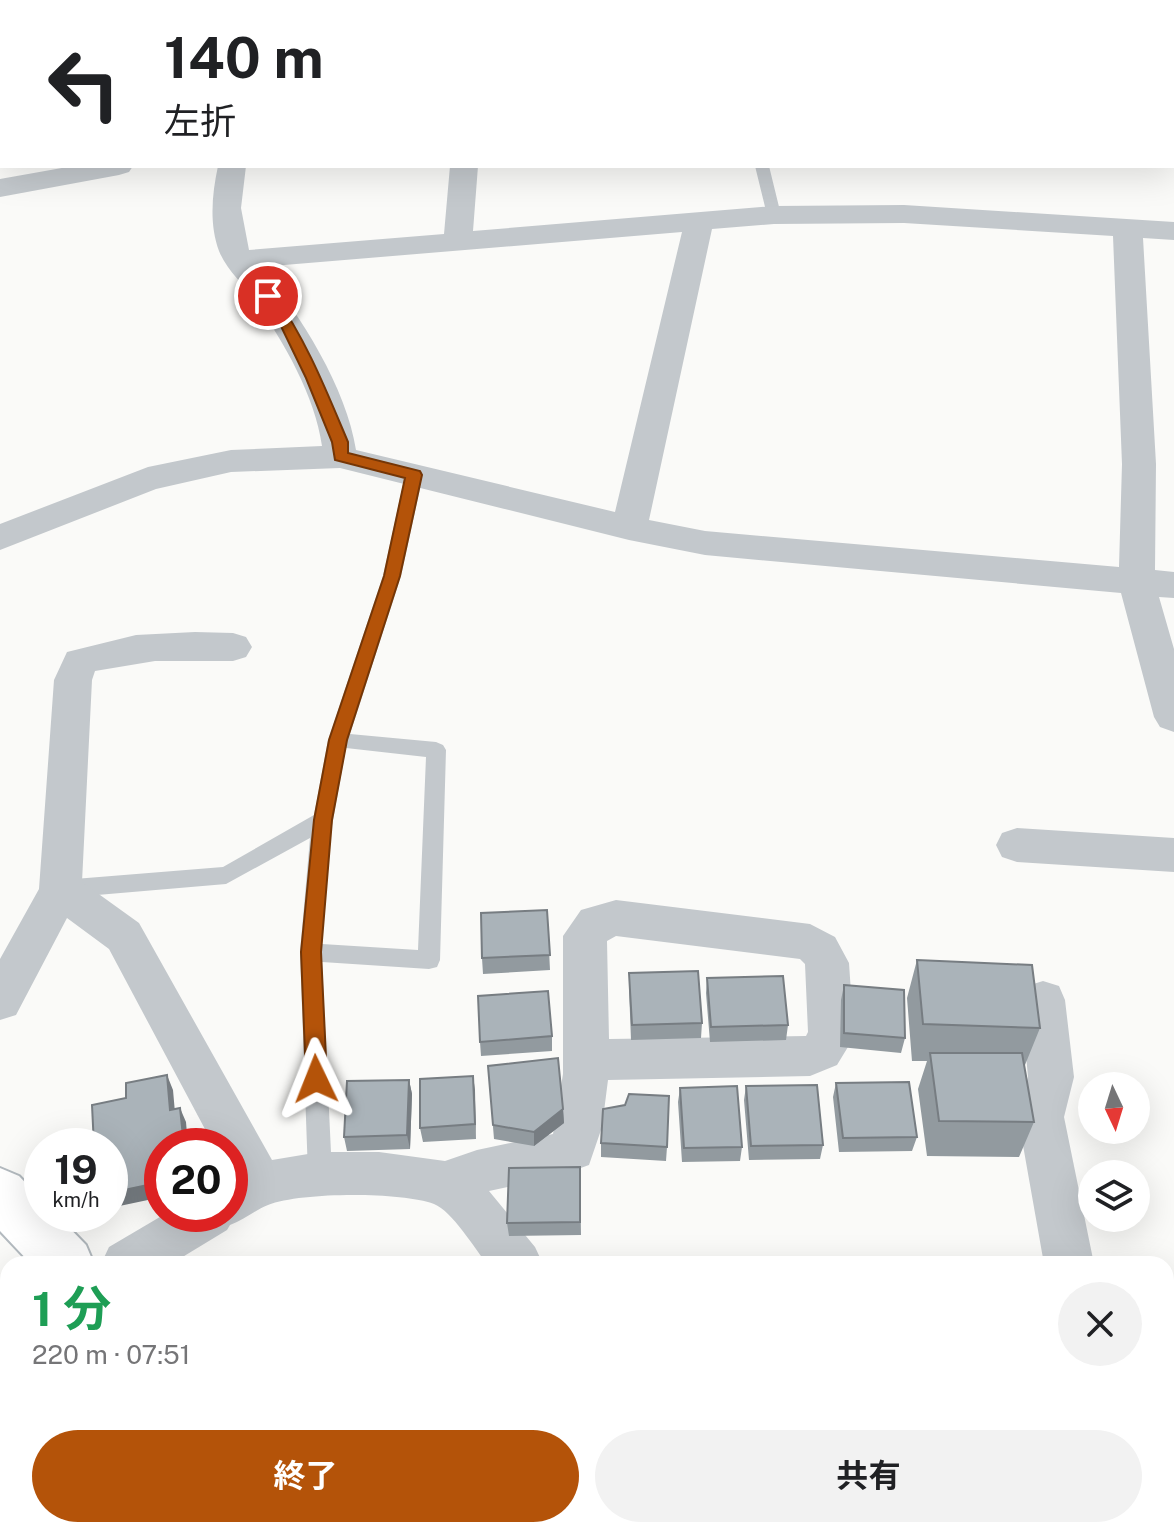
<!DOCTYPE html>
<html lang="ja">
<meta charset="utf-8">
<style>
:root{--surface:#fff;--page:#f2f2f2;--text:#202124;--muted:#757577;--accent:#b45309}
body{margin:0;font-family:"Public Sans","Noto Sans JP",sans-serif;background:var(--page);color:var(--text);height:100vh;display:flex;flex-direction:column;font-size:30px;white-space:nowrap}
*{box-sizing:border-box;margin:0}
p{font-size:26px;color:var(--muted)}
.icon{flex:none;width:44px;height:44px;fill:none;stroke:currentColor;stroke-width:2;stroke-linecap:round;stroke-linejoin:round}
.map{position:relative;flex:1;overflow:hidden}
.side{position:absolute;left:0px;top:1256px;width:1174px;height:282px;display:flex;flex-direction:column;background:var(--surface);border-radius:24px 24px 0 0;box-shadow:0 8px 32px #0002}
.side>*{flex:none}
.banner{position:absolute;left:0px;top:0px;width:1174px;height:168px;box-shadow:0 8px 32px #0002;background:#fff;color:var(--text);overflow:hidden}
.needle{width:52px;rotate:176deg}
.buttons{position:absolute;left:1078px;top:1072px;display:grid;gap:16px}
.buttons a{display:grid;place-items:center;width:72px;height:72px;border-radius:50%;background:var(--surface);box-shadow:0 8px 32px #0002;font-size:40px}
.speed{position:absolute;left:24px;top:1128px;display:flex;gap:16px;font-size:40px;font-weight:700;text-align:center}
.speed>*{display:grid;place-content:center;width:104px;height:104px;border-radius:50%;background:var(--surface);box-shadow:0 8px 32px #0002;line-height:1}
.speed small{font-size:20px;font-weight:400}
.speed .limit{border:12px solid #d22;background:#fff;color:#111}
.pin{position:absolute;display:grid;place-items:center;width:68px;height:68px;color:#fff;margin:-34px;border:4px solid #fff;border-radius:50%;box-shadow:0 2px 8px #0007}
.me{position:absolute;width:88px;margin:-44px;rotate:358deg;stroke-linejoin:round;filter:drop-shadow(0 0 6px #0008)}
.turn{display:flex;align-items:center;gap:28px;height:168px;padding:0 32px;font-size:36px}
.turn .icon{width:104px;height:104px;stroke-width:2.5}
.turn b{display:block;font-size:56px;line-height:68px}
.round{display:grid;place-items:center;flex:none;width:84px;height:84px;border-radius:42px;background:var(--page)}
.overview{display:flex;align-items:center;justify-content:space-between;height:136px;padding:0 32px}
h1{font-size:48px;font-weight:700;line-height:60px;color:#1e9e55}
.cta{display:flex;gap:16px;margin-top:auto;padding:16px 32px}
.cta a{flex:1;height:92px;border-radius:48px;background:var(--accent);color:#fff;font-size:32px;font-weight:700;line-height:92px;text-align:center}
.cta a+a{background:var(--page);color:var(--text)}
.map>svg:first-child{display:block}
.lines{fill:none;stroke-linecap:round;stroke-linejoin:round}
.secondary-casing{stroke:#b3babf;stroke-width:4}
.lane{fill:#c3c8cc;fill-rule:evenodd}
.street{fill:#c3c8cc;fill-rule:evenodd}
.secondary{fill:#fff;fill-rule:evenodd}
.wall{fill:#929a9f}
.shaded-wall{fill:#777d82}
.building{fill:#aab3b9;stroke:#777d82;stroke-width:2}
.route{fill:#b45309;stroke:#753606;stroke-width:2}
</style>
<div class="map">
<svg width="1174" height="1537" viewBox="0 0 1174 1537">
<rect width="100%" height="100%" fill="#fafaf8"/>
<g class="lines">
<g class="secondary-casing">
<path id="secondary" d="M 0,1168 L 19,1176 L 42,1200 L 42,1214 L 56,1214 L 86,1245 L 94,1264 L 31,1264 L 0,1231 Z
M 244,1530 L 305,1530 L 308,1537 L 247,1537 Z"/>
</g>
<path class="lane" d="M 694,0 L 706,0 L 707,2 L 695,2 Z
M 755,166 L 769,166 L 781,215 L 779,218 L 774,219 L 767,215 Z
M 414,469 L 423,475 L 401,576 L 350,734 L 436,742 L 443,745 L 446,750 L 440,960 L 437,967 L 429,969 L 322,962 L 332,1174 L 328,1182 L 320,1185 L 312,1182 L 308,1174 L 300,952 L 310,838 L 226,884 L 62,898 L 55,895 L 51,889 L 55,883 L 62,880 L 223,867 L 314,815 L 328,740 L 383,576 L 405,475 ZM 346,748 L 426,757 L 418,950 L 322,944 L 330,837 Z"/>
<path class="street" d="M 229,0 L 255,0 L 255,2 L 229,2 Z
M 1130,0 L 1156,0 L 1156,2 L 1130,2 Z
M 1172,45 L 1174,46 L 1174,63 L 1172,62 Z
M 73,166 L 133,166 L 129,172 L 119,175 L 0,197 L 0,179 Z
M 218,166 L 246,166 L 241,208 L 249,250 L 444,234 L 450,166 L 478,166 L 473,231 L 774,206 L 904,205 L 1174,222 L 1174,240 L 1143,238 L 1156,464 L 1155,570 L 1174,572 L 1174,598 L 1159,597 L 1174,649 L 1174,732 L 1160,727 L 1154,717 L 1121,593 L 705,555 L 629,540 L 340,468 L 231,472 L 156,489 L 0,550 L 0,524 L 148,467 L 231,450 L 322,446 C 315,396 284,342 255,301 C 244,284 227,271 219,251 C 209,224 212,194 218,166 ZM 904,223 L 1113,236 L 1122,464 L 1119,567 L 705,531 L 649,520 L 712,229 L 774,224 ZM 682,232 L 615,512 L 356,450 C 347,389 300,313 260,267 Z
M 195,632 L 233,633 L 246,637 L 252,647 L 246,657 L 233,661 L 155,661 L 95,671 L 92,680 L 82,882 L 139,923 L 272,1160 L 320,1152 L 379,1152 L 445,1161 L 477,1150 L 553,1134 L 563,1074 L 563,936 L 581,910 L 616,900 L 810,924 L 835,937 L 849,963 L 854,1037 L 837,1065 L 810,1076 L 608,1080 L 602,1127 L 589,1165 L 556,1177 L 489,1191 L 535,1247 L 543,1264 L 487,1264 C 475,1249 452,1211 434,1204 C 400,1192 302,1192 268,1205 C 255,1210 244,1220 230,1225 L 227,1230 L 171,1264 L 101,1264 L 109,1247 L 165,1214 L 230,1214 L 230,1146 L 214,1146 L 109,949 L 67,918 L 16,1015 L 0,1020 L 0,959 L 39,889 L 54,680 L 67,652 L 136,635 ZM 616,936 L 800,959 L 805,964 L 808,1032 L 806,1036 L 609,1039 L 607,941 Z
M 1017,828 L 1174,838 L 1174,872 L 1017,862 L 1002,857 L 996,845 L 1002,833 Z
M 1043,981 L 1059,986 L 1065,1000 L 1074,1077 L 1064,1117 L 1094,1264 L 1044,1264 L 1018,1117 L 1028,1077 L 1021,1000 L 1027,986 Z
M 1166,1338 L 1174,1338 L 1174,1390 L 1166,1390 Z
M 628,1530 L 682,1530 L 683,1537 L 629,1537 Z"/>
<use href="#secondary" class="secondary"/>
</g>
<path class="wall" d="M 547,910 L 550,970 L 483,974 L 482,958 Z
M 917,960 L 1040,1028 L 1025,1065 L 1024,1065 L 1034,1122 L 1019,1157 L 927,1156 L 918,1089 L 927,1061 L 912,1061 L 907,998 Z
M 629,973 L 702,1023 L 701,1038 L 631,1040 L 629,988 Z
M 707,978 L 788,1025 L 786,1040 L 710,1042 L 706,993 Z
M 844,985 L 905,1038 L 901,1053 L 840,1047 L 841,1000 Z
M 552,1036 L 552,1051 L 481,1056 L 480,1042 Z
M 488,1066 L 563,1109 L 564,1123 L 534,1146 L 494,1139 Z
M 473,1076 L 476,1139 L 423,1142 L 420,1128 Z
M 409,1080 L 412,1094 L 410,1149 L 347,1151 L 344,1137 Z
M 836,1083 L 917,1137 L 912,1151 L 839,1152 L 833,1097 Z
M 746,1086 L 823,1145 L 820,1159 L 749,1160 L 744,1100 Z
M 680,1088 L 742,1147 L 740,1161 L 682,1162 L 678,1102 Z
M 625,1105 L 667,1147 L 666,1161 L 601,1157 L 601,1143 Z
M 580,1167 L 581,1235 L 509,1236 L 507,1223 Z
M 1174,1485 L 1174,1537 L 1168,1537 L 1165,1530 L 1166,1496 Z"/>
<path class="shaded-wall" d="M 167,1075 L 173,1090 L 176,1124 L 170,1110 Z
M 473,1076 L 475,1090 L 476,1139 L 475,1124 Z
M 409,1080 L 412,1094 L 410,1149 L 407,1135 Z
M 180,1108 L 186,1122 L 188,1146 L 184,1146 Z
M 563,1109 L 564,1123 L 534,1146 L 534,1132 Z
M 162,1182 L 162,1197 L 110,1208 L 110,1193 Z
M 122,1530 L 138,1530 L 137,1537 L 121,1537 Z"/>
<path class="building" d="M 547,910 L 550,955 L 482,958 L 481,913 Z
M 917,960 L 1032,965 L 1040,1028 L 923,1024 Z
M 698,971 L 702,1023 L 632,1025 L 629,973 Z
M 783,976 L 788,1025 L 711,1027 L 707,978 Z
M 844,985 L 904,990 L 905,1038 L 844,1033 Z
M 548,991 L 552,1036 L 480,1042 L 478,996 Z
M 930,1053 L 1022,1053 L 1034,1122 L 939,1121 Z
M 558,1058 L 563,1109 L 534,1132 L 493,1125 L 488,1066 Z
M 167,1075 L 170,1110 L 180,1108 L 184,1146 L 162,1146 L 162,1182 L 110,1193 L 110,1146 L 94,1146 L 92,1105 L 126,1098 L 126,1083 Z
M 473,1076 L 475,1124 L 420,1128 L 420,1079 Z
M 409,1080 L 407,1135 L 344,1137 L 347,1081 Z
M 909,1082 L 917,1137 L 843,1138 L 836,1083 Z
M 817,1085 L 823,1145 L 751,1146 L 746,1086 Z
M 737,1086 L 742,1147 L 684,1148 L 680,1088 Z
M 629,1094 L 669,1096 L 667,1147 L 601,1143 L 603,1109 L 625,1105 Z
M 580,1167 L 580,1222 L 507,1223 L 509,1168 Z
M 0,1384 L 8,1384 L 8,1530 L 122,1530 L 121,1537 L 0,1537 Z
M 1174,1488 L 1174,1519 L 1166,1502 L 1166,1498 Z"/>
<path class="route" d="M 268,292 L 273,293 C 306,339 326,390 348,442 L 348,453 L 420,471 L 422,475 L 400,576 L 347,740 L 332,820 L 321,952 L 327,1079 L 324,1086 L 316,1088 L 309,1086 L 306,1079 L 301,952 L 314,820 L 329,740 L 384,576 L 405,478 L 335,460 L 332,442 L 306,378 L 278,320 L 261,296 Z"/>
</svg>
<div class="buttons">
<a><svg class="needle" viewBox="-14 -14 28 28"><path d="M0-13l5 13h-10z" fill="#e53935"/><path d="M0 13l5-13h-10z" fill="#757577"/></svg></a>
<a><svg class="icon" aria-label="layers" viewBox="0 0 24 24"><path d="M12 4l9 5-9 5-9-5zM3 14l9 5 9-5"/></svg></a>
</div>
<div class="speed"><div>19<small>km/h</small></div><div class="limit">20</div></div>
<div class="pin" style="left:268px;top:296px;background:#d93025"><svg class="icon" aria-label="arrive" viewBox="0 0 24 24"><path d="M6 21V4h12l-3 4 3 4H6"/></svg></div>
<svg class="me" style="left:316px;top:1079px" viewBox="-20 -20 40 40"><path d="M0-17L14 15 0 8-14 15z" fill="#b45309" stroke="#fff" stroke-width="4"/></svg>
<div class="banner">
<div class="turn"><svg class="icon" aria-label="left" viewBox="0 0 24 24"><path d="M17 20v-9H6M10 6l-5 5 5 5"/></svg><div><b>140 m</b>左折</div></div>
</div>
<section class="side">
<div class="overview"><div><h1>1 分</h1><p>220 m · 07:51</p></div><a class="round"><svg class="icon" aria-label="close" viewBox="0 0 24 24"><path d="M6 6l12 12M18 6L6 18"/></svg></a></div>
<div class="cta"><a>終了</a><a>共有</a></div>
</section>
</div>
